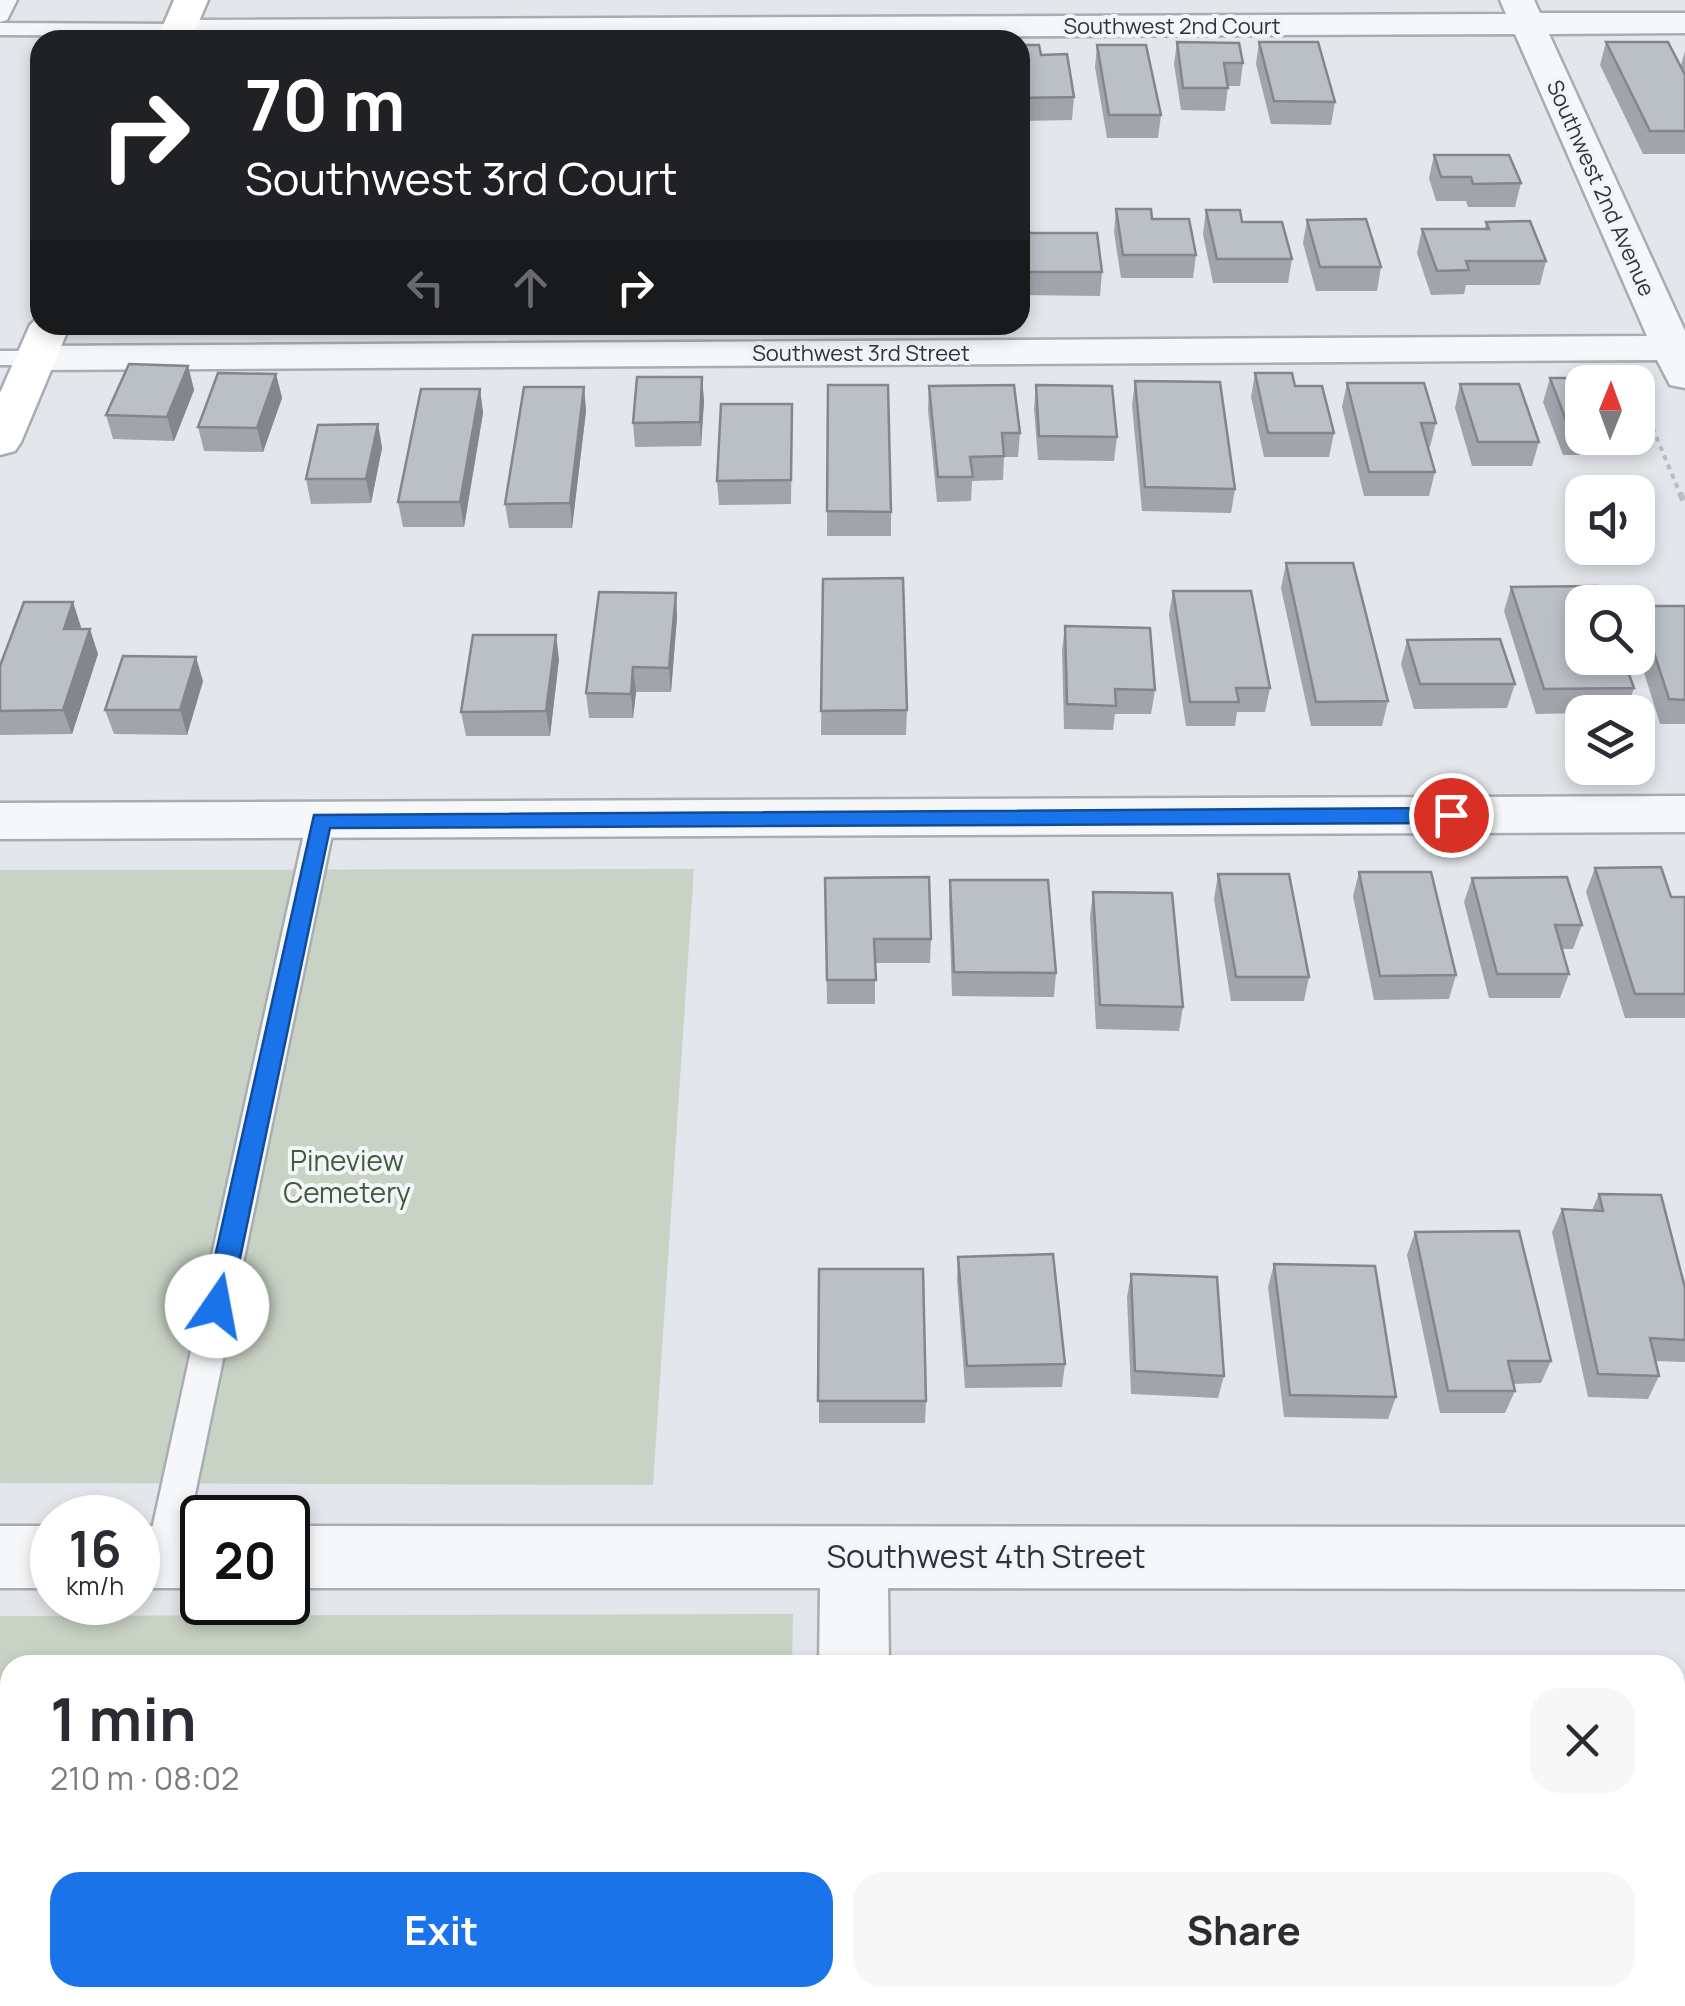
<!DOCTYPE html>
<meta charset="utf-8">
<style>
:root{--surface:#fff;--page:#f7f7f7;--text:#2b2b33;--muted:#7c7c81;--accent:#1a73e8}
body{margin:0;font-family:Manrope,sans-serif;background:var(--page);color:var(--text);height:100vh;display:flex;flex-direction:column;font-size:38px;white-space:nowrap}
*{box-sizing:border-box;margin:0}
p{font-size:32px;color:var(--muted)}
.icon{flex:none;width:55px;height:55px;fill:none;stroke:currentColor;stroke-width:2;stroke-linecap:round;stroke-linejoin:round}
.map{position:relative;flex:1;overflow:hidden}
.drawer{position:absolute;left:0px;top:1655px;width:1685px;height:352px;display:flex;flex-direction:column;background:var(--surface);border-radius:30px 30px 0 0;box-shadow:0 5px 15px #0003}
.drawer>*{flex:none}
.banner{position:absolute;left:30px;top:30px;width:1000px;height:305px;border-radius:30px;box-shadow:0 5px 15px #0003;background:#202124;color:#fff;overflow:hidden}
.needle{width:65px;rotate:1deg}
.controls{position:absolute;left:1565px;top:365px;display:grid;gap:20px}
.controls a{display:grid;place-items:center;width:90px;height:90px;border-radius:20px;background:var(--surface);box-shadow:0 5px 15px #0003;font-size:50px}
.speed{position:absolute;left:30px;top:1495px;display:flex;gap:20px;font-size:50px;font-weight:700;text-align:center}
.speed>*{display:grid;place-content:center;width:130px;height:130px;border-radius:50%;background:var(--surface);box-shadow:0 5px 15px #0003;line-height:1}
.speed small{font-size:25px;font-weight:400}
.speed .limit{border:5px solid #111;border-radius:15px;background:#fff;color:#111}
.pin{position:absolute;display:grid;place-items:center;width:85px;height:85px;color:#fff;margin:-42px;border:5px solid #fff;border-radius:50%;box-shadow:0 2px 10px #0007}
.me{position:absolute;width:110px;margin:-55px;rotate:12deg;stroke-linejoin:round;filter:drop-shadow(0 0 8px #0008)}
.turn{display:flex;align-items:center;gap:35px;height:210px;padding:0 50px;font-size:45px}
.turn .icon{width:130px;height:130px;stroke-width:2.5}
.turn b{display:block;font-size:70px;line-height:85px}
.lanes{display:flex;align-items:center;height:95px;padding:0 50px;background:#0003;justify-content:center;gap:50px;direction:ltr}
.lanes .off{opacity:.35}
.round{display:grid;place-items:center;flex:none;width:105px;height:105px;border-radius:30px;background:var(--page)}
.overview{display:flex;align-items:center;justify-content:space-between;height:170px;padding:0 50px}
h1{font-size:60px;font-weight:700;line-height:75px}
.action{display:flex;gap:20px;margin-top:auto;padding:20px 50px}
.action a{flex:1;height:115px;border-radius:30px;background:var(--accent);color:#fff;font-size:40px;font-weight:700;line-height:115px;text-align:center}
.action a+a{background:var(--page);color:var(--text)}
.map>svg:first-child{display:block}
.green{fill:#c9d3c5}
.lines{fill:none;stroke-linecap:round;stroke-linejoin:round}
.lane-casing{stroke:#a8adb4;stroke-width:5}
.street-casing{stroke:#a8adb4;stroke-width:5}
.secondary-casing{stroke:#a8adb4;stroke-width:5}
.path-far1{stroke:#b9bcc1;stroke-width:4;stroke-dasharray:5 5;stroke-linecap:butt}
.path{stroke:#b9bcc1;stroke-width:6;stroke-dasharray:8 8;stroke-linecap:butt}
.lane{fill:#f5f7f8;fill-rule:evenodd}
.street{fill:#f5f7f8;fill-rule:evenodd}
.secondary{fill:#fff;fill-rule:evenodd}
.wall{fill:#a1a4aa}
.shaded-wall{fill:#83868b}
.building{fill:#bbbfc6;stroke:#83868b;stroke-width:2.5}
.route{fill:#1a73e8;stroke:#114b97;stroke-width:2.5}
.labels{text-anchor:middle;stroke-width:8;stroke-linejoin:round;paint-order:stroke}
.far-street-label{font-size:22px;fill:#2c3440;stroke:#f3f5f7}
.park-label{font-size:28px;fill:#415b3b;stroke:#f3f5f7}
.near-street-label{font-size:32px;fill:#2c3440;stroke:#f3f5f7}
</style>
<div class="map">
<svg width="1685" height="2006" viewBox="0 0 1685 2006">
<rect width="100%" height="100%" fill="#e3e6ea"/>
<path class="green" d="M 694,869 L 653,1485 L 0,1483 L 0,870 Z
M 793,1614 L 792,1665 L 10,1665 L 10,1998 L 784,1998 L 784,2006 L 0,2006 L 0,1616 Z"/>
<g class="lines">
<g class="lane-casing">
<path id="lane" d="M 0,0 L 17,0 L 7,20 L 0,22 Z
M 0,23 L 179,24 L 188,30 L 179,36 L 0,35 Z
M 0,351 L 36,351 L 47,358 L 36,365 L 0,365 Z
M 321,810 L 331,813 L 335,820 L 182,1557 L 177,1569 L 164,1574 L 151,1569 L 146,1557 L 307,820 L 311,813 Z"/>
</g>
<g class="street-casing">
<path id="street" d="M 1500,0 L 1534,0 L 1540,13 L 1685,13 L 1685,33 L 1549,34 L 1685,331 L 1685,388 L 1670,385 L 1657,360 L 36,370 L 21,367 L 15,358 L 21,349 L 36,346 L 1647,336 L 1515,34 L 178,40 L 167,37 L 162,30 L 167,23 L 179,20 L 1506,14 Z
M 1685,796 L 1685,832 L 0,839 L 0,803 Z
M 0,1526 L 52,1526 L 52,1588 L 0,1588 Z
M 138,1526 L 202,1526 L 202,1588 L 138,1588 Z
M 288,1526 L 1685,1527 L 1685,1589 L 888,1588 L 889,1665 L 819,1665 L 820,1588 L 288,1588 Z
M 816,1998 L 892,1998 L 892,2006 L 816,2006 Z"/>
</g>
<g class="secondary-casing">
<path id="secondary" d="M 174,0 L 208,0 L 191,40 L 157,40 Z
M 40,315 L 40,325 L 70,325 L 21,442 L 15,451 L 0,455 L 0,393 L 30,325 Z"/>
</g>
<path class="path-far1" d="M 1641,400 L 1681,496"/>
<path class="path" d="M 1680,493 L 1685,505"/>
<use href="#lane" class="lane"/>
<use href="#street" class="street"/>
<use href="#secondary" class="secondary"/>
</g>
<path class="wall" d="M 1177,42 L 1243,63 L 1240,86 L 1228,86 L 1225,111 L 1181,110 L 1174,64 Z
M 1259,42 L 1335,102 L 1331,125 L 1271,124 L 1256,64 Z
M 1606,42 L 1685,75 L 1685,154 L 1643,154 L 1600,65 Z
M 1020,45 L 1041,55 L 1074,97 L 1072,120 L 1020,121 Z
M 1097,45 L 1161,115 L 1158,138 L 1107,138 L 1095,67 Z
M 1685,51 L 1685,73 L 1681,65 Z
M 1434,155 L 1521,183 L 1515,207 L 1468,207 L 1466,201 L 1436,201 L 1429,178 Z
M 1116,209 L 1152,219 L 1196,255 L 1193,278 L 1121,278 L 1114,232 Z
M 1206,210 L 1242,222 L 1292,259 L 1288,283 L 1213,283 L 1203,234 Z
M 1307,220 L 1381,267 L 1377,291 L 1316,291 L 1303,243 Z
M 1486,222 L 1546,261 L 1540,285 L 1466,285 L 1464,294 L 1431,295 L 1417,253 L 1422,229 L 1485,229 Z
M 1020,233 L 1102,272 L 1100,296 L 1020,295 Z
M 188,366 L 194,390 L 174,441 L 113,439 L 106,415 Z
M 1255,373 L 1295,386 L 1334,433 L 1329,457 L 1264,457 L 1251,397 Z
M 276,374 L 282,398 L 263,452 L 204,451 L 198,427 Z
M 702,377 L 704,401 L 701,446 L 635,447 L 633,423 Z
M 1550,378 L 1582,382 L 1582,438 L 1631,438 L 1626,455 L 1563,455 L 1543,402 Z
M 1135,381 L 1235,489 L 1231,513 L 1142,511 L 1132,405 Z
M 1347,383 L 1436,423 L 1430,447 L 1428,447 L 1435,472 L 1429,496 L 1364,496 L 1342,407 Z
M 1460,384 L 1539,442 L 1532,466 L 1472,466 L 1455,408 Z
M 828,385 L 891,512 L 891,536 L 827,536 Z
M 1036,385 L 1117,437 L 1114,461 L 1038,460 L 1034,409 Z
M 929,386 L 1020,433 L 1018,457 L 1004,457 L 1003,480 L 972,481 L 971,501 L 937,502 L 928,410 Z
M 584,387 L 586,411 L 572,528 L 509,528 L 505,504 Z
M 480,389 L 483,413 L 464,527 L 403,527 L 398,502 Z
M 378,424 L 382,448 L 371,503 L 311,504 L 306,479 Z
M 792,428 L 791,504 L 719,505 L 717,481 Z
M 1286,563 L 1388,701 L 1382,726 L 1311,726 L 1281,588 Z
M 823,579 L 907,710 L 906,735 L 821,735 Z
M 1511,587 L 1634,688 L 1626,712 L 1536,714 L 1504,611 Z
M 1173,591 L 1270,688 L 1265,712 L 1237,712 L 1235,726 L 1186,726 L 1169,615 Z
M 676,593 L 677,617 L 671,692 L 636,692 L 633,718 L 589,718 L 586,693 Z
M 1639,606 L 1685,606 L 1685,724 L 1660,724 L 1638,653 Z
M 1065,626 L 1155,690 L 1151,714 L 1115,714 L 1113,730 L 1064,729 L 1062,650 Z
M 81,627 L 80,629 L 98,654 L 72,734 L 0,735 L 0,666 Z
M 1407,640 L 1515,684 L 1507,708 L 1414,709 L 1401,664 Z
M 559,659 L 550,736 L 466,736 L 461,712 Z
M 203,681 L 187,735 L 114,734 L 105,710 Z
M 1595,868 L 1671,897 L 1685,897 L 1685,1018 L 1625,1018 L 1586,892 Z
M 1359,872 L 1456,975 L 1449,999 L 1374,1000 L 1353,896 Z
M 1218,874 L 1309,977 L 1304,1001 L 1231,1001 L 1214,899 Z
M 825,878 L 931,939 L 930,963 L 875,963 L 875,1004 L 827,1004 Z
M 1472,878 L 1582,925 L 1573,949 L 1562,949 L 1569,974 L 1560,998 L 1489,998 L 1464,902 Z
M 950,880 L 1056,973 L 1054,997 L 952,996 L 949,904 Z
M 1093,892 L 1183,1007 L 1179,1031 L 1096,1029 L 1090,917 Z
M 1599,1194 L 1685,1288 L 1685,1362 L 1656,1361 L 1659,1376 L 1648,1399 L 1588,1397 L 1552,1232 L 1562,1209 L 1592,1210 Z
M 1415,1232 L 1551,1361 L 1541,1383 L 1513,1384 L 1515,1391 L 1505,1413 L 1440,1413 L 1407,1255 Z
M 958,1257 L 1065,1364 L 1062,1387 L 965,1388 L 957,1280 Z
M 1274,1264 L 1396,1397 L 1388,1419 L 1284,1417 L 1268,1287 Z
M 819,1269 L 926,1401 L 925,1423 L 819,1423 Z
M 1131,1274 L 1224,1376 L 1218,1398 L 1131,1394 L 1127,1297 Z
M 1685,1726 L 1685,1778 L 1675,1740 Z
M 1675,1827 L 1685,1867 L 1685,1950 L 1680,1956 L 1675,1956 Z"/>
<path class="shaded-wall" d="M 188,366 L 194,390 L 174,441 L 167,417 Z
M 276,374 L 282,398 L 263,452 L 257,428 Z
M 702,377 L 704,401 L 701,446 L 700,422 Z
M 584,387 L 586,411 L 572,528 L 570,503 Z
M 480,389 L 483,413 L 464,527 L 460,502 Z
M 378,424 L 382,448 L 371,503 L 366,479 Z
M 676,593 L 677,617 L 671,692 L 669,668 Z
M 73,602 L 81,627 L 72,654 L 64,629 Z
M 90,629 L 98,654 L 72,734 L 63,710 Z
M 556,635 L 559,659 L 550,736 L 546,711 Z
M 196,657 L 203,681 L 187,735 L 180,710 Z
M 633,667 L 636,692 L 633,718 L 631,694 Z"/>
<path class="building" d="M 1177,42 L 1239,43 L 1243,63 L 1224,63 L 1228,88 L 1183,88 Z
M 1259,42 L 1318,42 L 1335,102 L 1274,101 Z
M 1606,42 L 1668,42 L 1685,75 L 1685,131 L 1650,131 Z
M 1020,45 L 1039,45 L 1041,55 L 1067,54 L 1074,97 L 1020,98 Z
M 1097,45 L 1146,45 L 1161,115 L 1109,115 Z
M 1434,155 L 1509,155 L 1521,183 L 1473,184 L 1471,177 L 1441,177 Z
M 1116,209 L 1151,209 L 1152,219 L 1189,219 L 1196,255 L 1123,255 Z
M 1206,210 L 1240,210 L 1242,222 L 1282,222 L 1292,259 L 1217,259 Z
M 1366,219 L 1381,267 L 1320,267 L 1307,220 Z
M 1530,221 L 1546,261 L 1466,261 L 1469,270 L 1437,271 L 1422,229 L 1489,229 L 1486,222 Z
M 1020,233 L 1097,233 L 1102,272 L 1021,272 Z
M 129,364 L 188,366 L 167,417 L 106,415 Z
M 218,373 L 276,374 L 257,428 L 198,427 Z
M 1255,373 L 1292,373 L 1295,386 L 1322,386 L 1334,433 L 1268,433 Z
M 637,377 L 702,377 L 700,422 L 633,423 Z
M 1550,378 L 1612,378 L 1614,382 L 1582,382 L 1582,431 L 1570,431 Z
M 1135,381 L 1220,382 L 1235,489 L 1145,487 Z
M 1347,383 L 1424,383 L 1436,423 L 1421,423 L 1435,472 L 1369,472 Z
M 1460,384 L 1519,384 L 1539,442 L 1478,442 Z
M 828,385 L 888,385 L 891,512 L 827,511 Z
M 1014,385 L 1020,433 L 1002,433 L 1004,456 L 970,457 L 973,477 L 938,477 L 929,386 Z
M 1036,385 L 1112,386 L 1117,437 L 1039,436 Z
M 524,387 L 584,387 L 570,503 L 505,504 Z
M 421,389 L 480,389 L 460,502 L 398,502 Z
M 721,404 L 792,404 L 791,480 L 717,481 Z
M 378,424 L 366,479 L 306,479 L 318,425 Z
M 1286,563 L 1353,563 L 1388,701 L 1316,702 Z
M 903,578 L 907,710 L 821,711 L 823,579 Z
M 1597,586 L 1603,602 L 1582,602 L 1582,658 L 1623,658 L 1634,688 L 1544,689 L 1511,587 Z
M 1173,591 L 1251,591 L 1270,688 L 1236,688 L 1239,702 L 1190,702 Z
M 599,592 L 676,593 L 669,668 L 633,667 L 631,694 L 586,693 Z
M 24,602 L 73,602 L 64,629 L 90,629 L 63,710 L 0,711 L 0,666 Z
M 1639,606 L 1685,606 L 1685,700 L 1669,699 Z
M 1065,626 L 1150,628 L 1155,690 L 1115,689 L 1116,706 L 1067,704 Z
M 473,635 L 556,635 L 546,711 L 461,712 Z
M 1500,639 L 1515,684 L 1420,684 L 1407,640 Z
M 123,656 L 196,657 L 180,710 L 105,710 Z
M 1661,867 L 1671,897 L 1685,897 L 1685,994 L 1635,994 L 1595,868 Z
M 1359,872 L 1431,872 L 1456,975 L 1380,976 Z
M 1218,874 L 1289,874 L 1309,977 L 1236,977 Z
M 929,877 L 931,939 L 874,939 L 876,980 L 827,980 L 825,878 Z
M 1567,877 L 1582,925 L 1555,925 L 1569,974 L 1497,974 L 1472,878 Z
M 950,880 L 1048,880 L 1056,973 L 954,972 Z
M 1093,892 L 1172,893 L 1183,1007 L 1100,1005 Z
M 1599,1194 L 1661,1195 L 1685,1288 L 1685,1340 L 1650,1338 L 1659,1376 L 1598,1374 L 1562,1209 L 1603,1211 Z
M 1519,1231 L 1551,1361 L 1508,1361 L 1515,1391 L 1448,1391 L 1415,1232 Z
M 1053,1254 L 1065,1364 L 967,1366 L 958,1257 Z
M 1274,1264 L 1375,1266 L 1396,1397 L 1290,1395 Z
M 819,1269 L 923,1269 L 926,1401 L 818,1401 Z
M 1131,1274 L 1217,1277 L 1224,1376 L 1135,1371 Z
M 1675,1827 L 1685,1867 L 1685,1931 L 1675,1931 Z"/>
<path class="route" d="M 1451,808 L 1462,815 L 1451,823 L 330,828 L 230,1306 L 226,1314 L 217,1317 L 208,1314 L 204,1306 L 314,815 Z"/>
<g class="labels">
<g class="far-street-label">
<text x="1172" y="34">Southwest 2nd Court</text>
<text transform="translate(1601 188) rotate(66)" y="8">Southwest 2nd Avenue</text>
<text x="861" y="361">Southwest 3rd Street</text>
</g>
<g class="park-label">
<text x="347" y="1171">Pineview<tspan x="347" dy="32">Cemetery</tspan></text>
</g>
<g class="near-street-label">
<text x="986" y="1568">Southwest 4th Street</text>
</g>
</g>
</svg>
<div class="controls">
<a><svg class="needle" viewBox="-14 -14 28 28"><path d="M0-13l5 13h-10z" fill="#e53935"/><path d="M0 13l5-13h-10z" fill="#7c7c81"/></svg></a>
<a><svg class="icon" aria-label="sound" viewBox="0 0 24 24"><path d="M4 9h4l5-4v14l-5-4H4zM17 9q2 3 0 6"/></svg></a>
<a><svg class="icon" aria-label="search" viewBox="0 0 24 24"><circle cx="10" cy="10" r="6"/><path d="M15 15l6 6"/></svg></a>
<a><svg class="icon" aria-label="layers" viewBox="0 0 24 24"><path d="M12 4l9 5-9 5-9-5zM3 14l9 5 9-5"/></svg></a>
</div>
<div class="speed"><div>16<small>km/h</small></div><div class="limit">20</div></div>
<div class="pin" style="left:1451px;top:815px;background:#d93025"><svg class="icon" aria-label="arrive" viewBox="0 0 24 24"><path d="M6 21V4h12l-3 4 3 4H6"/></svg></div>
<svg class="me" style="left:217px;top:1306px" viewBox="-20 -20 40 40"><circle r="19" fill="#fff"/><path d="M0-13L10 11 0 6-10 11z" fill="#1a73e8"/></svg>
<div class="banner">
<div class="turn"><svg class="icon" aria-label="right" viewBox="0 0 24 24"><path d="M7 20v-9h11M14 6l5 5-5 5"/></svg><div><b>70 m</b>Southwest 3rd Court</div></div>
<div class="lanes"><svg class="icon off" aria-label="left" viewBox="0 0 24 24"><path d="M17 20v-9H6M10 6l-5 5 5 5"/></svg><svg class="icon off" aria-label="ahead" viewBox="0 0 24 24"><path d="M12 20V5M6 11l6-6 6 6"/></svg><svg class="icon" aria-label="right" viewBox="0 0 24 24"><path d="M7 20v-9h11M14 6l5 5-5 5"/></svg></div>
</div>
<section class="drawer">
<div class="overview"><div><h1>1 min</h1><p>210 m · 08:02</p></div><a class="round"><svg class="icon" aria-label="close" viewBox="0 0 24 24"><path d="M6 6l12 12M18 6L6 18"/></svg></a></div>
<div class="action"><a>Exit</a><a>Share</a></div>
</section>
</div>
